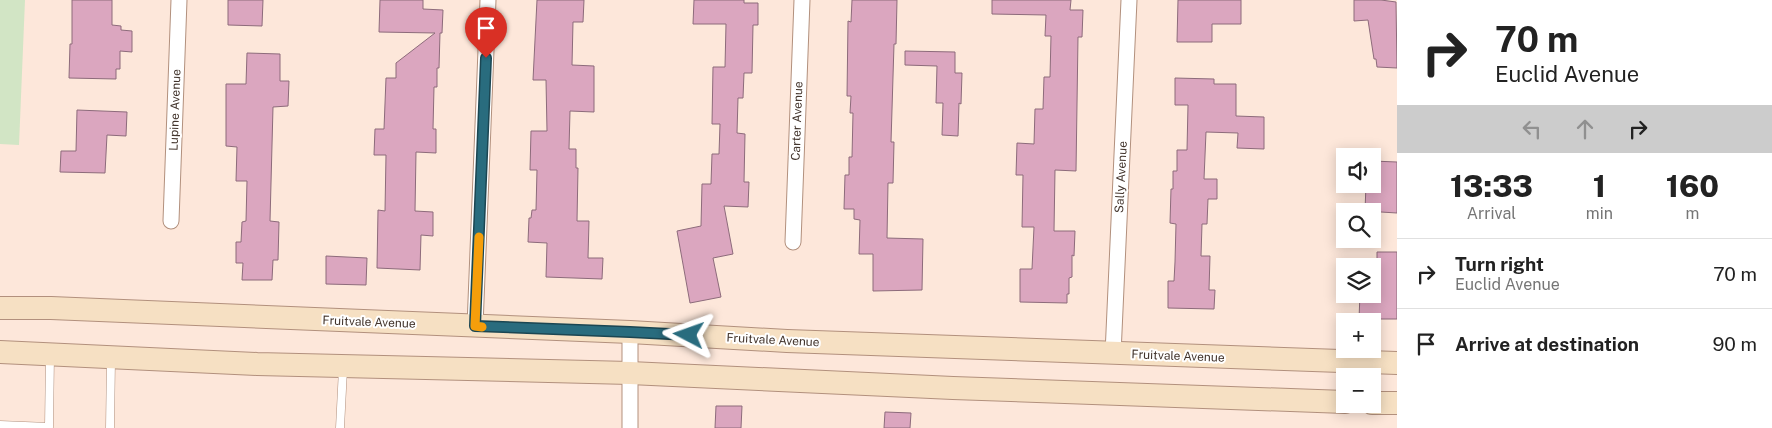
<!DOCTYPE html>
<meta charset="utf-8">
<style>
:root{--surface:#fff;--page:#f2f2f2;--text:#222;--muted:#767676;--line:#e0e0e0}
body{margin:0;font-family:"Public Sans",sans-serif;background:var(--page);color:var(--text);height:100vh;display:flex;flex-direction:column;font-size:19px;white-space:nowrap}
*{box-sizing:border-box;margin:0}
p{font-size:16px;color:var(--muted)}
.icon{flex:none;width:28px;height:28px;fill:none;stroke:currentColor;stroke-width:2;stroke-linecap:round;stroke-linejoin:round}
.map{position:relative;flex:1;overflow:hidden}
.side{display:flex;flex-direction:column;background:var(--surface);width:375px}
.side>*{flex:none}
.hud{background:#fff;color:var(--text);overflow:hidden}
.tools{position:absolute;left:1336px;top:148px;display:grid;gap:10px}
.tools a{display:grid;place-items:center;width:45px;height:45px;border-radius:0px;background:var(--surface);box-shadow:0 2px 12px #0003;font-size:25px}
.pin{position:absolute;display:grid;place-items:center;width:42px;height:42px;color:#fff;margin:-51px -21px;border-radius:50% 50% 50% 0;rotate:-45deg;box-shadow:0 0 5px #0007}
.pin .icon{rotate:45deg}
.me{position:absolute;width:55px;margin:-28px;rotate:274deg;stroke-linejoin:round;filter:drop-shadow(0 0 4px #0008)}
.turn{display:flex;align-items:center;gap:18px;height:105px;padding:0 15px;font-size:22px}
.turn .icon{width:65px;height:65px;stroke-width:2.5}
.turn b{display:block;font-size:35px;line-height:42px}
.lanes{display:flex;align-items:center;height:48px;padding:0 15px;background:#0003;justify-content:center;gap:25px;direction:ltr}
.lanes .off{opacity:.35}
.eta{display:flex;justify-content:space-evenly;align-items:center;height:85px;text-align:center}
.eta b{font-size:30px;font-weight:800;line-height:35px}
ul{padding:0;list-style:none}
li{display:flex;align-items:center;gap:15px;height:70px;padding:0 15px;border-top:1px solid var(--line)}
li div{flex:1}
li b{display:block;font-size:19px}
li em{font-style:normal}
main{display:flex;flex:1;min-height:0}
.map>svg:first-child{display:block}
.green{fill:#d2e5c5}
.building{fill:#dba6bf;stroke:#8d6b7b}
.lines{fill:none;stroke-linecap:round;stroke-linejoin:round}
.lane-casing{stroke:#b2907d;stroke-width:9}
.street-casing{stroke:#b2907d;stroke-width:17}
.secondary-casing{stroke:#b2907d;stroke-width:24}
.lane{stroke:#fff;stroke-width:8}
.street{stroke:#fff;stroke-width:15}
.secondary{stroke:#f6e0c3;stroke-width:22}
.route-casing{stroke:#1b4652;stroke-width:12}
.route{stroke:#296c7e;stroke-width:9}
.slow{stroke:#f59e0b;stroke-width:9}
.labels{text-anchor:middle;stroke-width:4;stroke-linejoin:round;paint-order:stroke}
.street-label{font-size:12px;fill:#43352d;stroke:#fff}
</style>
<main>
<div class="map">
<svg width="1397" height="428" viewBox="0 0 1397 428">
<rect width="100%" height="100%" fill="#fde7da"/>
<path class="green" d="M 0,0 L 25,0 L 19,145 L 0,144 Z"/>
<path class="building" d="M 72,0 L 112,0 L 112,25 L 121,26 L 121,30 L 132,31 L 132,52 L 120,51 L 120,69 L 116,69 L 116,79 L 69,78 L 70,44 L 72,44 Z
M 228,0 L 263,0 L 262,26 L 228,25 Z
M 380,0 L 423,0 L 423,9 L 443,10 L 442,33 L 440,33 L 439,68 L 437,68 L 437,87 L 434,87 L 433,129 L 436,129 L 436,153 L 416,152 L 415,211 L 433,212 L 433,236 L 421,235 L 420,270 L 377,268 L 378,210 L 385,211 L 386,155 L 374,155 L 375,129 L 384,129 L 386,78 L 396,78 L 396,63 L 435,33 L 379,32 Z
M 537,0 L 584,0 L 583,22 L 573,22 L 572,65 L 594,66 L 594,112 L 570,111 L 569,149 L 576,149 L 576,168 L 578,168 L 577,221 L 589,221 L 588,258 L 603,258 L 602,279 L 546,277 L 547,243 L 528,242 L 529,218 L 531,218 L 532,210 L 536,210 L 537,170 L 530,170 L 531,131 L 547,131 L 546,80 L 533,80 Z
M 694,0 L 744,0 L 744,3 L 758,3 L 758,25 L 753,25 L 752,73 L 744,73 L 743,98 L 738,98 L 737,133 L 745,134 L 744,182 L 749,182 L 748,207 L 724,206 L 733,254 L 713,258 L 721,297 L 690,303 L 677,231 L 701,226 L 702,184 L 711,184 L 712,154 L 719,154 L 720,124 L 712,124 L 713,67 L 725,67 L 726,24 L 693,24 Z
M 852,0 L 897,0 L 896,44 L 894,44 L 891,142 L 894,142 L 893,183 L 888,183 L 887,238 L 923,239 L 922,290 L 873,291 L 873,254 L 859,254 L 860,220 L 854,219 L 854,209 L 844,209 L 845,175 L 849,175 L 849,157 L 852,157 L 853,113 L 850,113 L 851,96 L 847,96 L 848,21 L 851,22 Z
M 992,0 L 1071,0 L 1070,10 L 1083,10 L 1082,37 L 1078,37 L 1076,171 L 1055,170 L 1054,231 L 1075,231 L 1074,256 L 1072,255 L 1072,277 L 1069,278 L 1069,294 L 1067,294 L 1067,303 L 1020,302 L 1020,269 L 1032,269 L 1034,227 L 1022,227 L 1023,175 L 1016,175 L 1017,143 L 1034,144 L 1035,109 L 1043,109 L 1044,77 L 1050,77 L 1051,36 L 1045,36 L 1046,15 L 992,14 Z
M 1178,0 L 1241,0 L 1241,24 L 1212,24 L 1212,42 L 1177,42 Z
M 1354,0 L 1381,0 L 1396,2 L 1397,68 L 1377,67 L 1376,59 L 1374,59 L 1368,20 L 1354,21 Z
M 905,51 L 955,52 L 955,73 L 962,73 L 961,104 L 959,103 L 958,136 L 942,135 L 943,103 L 936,103 L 937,66 L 905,65 Z
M 247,53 L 280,54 L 280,81 L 289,81 L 288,106 L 273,107 L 270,221 L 279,222 L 278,260 L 273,260 L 272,280 L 242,280 L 243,263 L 236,263 L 236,242 L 241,242 L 242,222 L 246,221 L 247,181 L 236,181 L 237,147 L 226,146 L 226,84 L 246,84 Z
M 1175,78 L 1214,79 L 1214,84 L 1236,84 L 1236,116 L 1264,117 L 1264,149 L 1237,148 L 1238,133 L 1206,132 L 1204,179 L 1217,179 L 1217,199 L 1208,199 L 1207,224 L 1202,224 L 1201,256 L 1210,256 L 1209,290 L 1215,290 L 1214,309 L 1168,308 L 1168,281 L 1174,281 L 1175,262 L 1176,224 L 1170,223 L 1171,189 L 1173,189 L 1173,171 L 1177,171 L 1177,150 L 1187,150 L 1188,105 L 1175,105 Z
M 77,110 L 127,112 L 126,136 L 107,135 L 105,173 L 60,172 L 61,151 L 76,151 Z
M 1372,161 L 1397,162 L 1397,213 L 1365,211 L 1366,184 L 1372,184 Z
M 1377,252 L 1397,252 L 1397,319 L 1359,319 L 1360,294 L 1372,294 L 1372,272 L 1377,272 Z
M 326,256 L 367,258 L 366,285 L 326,284 Z
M 716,406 L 742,406 L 741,428 L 715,428 Z
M 885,412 L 911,413 L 910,428 L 884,428 Z"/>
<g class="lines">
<g class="lane-casing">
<path id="lane" d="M 0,425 L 49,427 L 50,355
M 110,428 L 111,359
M 340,428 L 343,369"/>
</g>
<g class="street-casing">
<path id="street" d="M 171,221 L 179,0
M 793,242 L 802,0
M 475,326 L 488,0
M 1113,354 L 1129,0
M 630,428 L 630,332"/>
</g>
<g class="secondary-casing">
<path id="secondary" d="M 0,308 L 51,308 L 630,332 L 787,341 L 1397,363
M 0,352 L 257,364 L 630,373 L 953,388 L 1345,402
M 1372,403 L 1397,403"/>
</g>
<use href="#lane" class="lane"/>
<use href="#street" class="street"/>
<use href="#secondary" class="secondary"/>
</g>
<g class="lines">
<g class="route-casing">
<path id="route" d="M 486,58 L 475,326 L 630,332 L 689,335"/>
</g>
<use href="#route" class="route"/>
<path class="slow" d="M 479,237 L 475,326 L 482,327"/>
</g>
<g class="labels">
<g class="street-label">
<text transform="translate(175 110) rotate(-88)" y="4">Lupine Avenue</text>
<text transform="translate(797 121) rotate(-88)" y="4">Carter Avenue</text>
<text transform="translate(1121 177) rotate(-87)" y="4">Sally Avenue</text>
<text transform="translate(369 322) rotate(2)" y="4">Fruitvale Avenue</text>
<text transform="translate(773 340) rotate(3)" y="4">Fruitvale Avenue</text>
<text transform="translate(1178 356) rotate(2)" y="4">Fruitvale Avenue</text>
</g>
</g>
</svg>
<div class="tools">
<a><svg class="icon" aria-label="sound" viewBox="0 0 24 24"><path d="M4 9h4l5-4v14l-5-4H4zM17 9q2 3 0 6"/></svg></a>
<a><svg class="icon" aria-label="search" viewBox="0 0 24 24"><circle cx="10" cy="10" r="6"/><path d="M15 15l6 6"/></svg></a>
<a><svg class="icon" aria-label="layers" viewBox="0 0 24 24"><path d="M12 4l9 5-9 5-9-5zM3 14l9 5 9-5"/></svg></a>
<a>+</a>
<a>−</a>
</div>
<div class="pin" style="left:486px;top:58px;background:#d93025"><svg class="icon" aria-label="arrive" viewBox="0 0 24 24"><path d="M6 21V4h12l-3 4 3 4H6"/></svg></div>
<svg class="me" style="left:689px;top:335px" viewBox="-20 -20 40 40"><path d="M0-17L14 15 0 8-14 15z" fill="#296c7e" stroke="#fff" stroke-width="4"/></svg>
</div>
<section class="side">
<div class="hud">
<div class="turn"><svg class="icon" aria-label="right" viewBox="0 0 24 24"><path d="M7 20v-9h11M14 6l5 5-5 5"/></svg><div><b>70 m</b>Euclid Avenue</div></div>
<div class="lanes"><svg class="icon off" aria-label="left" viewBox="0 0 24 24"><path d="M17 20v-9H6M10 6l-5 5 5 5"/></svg><svg class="icon off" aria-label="ahead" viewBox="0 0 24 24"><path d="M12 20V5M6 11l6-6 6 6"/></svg><svg class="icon" aria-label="right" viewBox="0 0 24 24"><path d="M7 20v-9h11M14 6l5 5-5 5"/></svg></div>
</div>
<div class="eta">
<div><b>13:33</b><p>Arrival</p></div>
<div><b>1</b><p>min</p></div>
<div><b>160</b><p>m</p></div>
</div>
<ul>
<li><svg class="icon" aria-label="right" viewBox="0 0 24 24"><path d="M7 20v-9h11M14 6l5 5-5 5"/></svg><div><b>Turn right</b><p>Euclid Avenue</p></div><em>70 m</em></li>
<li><svg class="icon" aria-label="arrive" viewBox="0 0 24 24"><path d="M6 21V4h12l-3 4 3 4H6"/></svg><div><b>Arrive at destination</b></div><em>90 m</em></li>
</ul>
</section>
</main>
